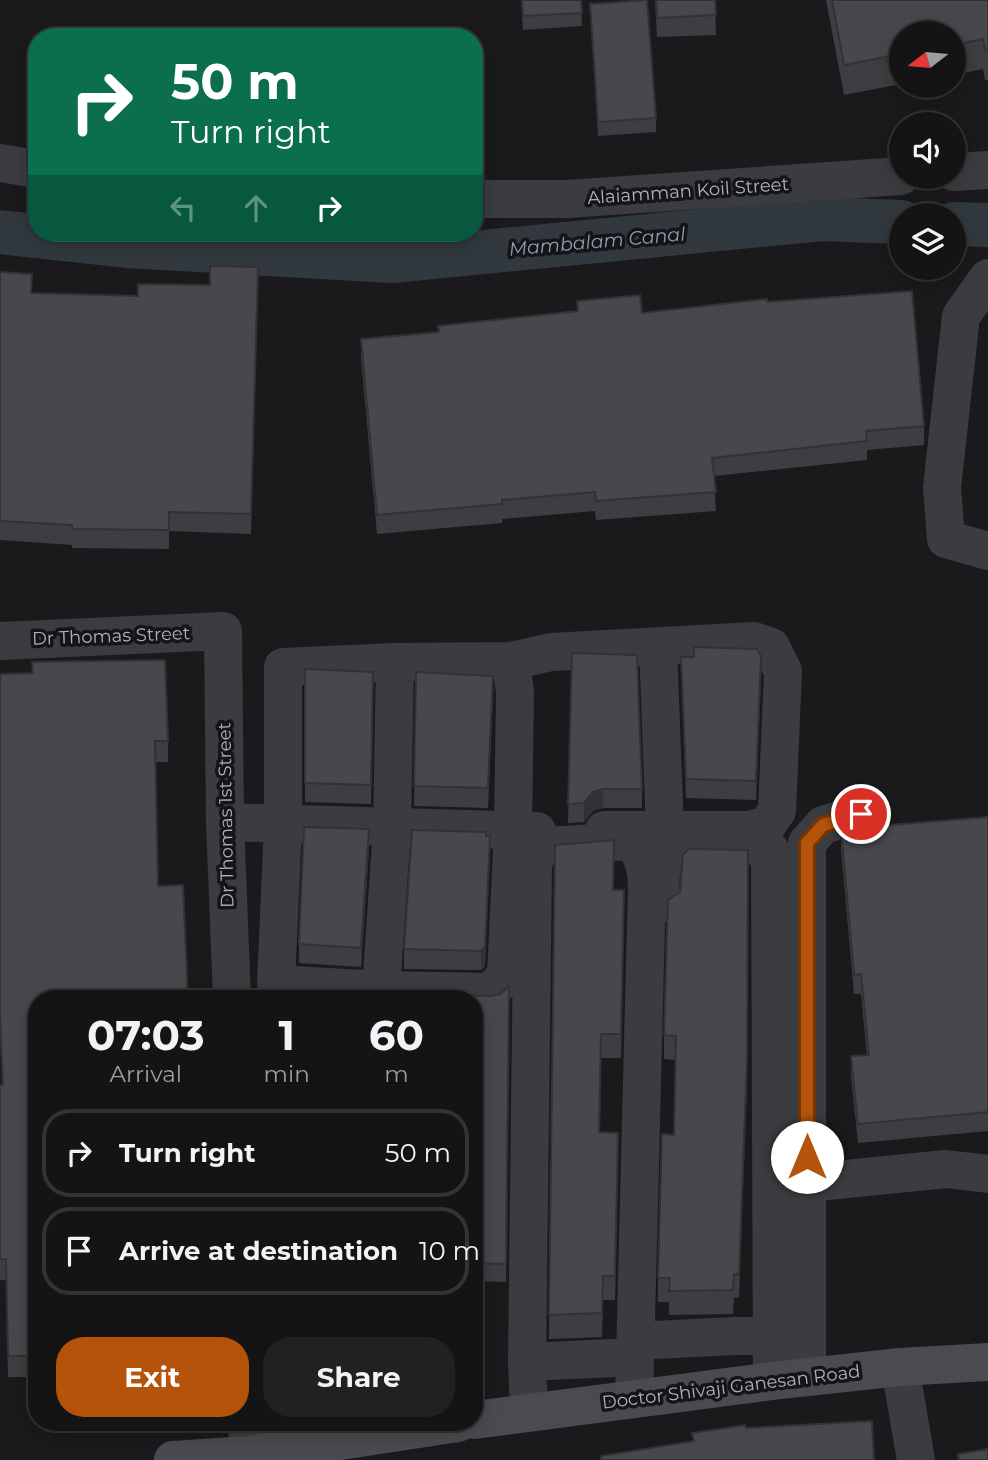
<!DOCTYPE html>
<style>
:root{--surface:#141415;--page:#212122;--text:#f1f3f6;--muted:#9d9ea0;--line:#333334;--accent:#b45309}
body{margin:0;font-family:Montserrat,sans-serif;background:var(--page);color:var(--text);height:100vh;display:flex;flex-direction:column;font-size:26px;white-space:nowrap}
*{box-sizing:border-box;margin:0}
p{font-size:23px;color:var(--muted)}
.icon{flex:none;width:38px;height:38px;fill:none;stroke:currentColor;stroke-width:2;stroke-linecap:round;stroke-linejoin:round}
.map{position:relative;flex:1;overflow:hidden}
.drawer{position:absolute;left:28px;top:990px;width:455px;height:441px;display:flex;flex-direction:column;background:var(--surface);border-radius:28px;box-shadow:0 4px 18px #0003,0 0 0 2px var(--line)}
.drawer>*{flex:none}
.banner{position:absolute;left:28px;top:28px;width:455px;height:214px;border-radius:28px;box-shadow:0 4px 18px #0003,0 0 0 2px var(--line);background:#0b6e4f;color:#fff;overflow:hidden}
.needle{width:46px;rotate:254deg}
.controls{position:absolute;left:889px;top:21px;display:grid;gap:14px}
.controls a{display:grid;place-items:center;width:77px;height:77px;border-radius:50%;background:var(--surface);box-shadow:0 4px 18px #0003,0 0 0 2px var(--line);font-size:35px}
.pin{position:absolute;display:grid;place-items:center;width:60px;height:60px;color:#fff;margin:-30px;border:4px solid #fff;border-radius:50%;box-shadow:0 2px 7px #0007}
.me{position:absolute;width:77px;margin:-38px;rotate:0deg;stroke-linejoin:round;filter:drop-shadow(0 0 5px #0008)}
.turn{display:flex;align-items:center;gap:24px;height:147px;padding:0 28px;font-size:32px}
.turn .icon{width:91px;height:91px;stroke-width:2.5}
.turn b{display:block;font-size:49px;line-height:60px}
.lanes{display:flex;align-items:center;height:66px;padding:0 28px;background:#0003;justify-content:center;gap:35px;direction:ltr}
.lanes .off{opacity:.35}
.eta{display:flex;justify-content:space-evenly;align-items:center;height:119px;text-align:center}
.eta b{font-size:42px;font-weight:700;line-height:49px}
.primary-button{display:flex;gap:14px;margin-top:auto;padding:14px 28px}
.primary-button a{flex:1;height:80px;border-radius:28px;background:var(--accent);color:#fff;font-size:28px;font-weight:700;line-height:80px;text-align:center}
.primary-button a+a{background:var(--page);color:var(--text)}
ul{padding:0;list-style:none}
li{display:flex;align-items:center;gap:21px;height:88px;margin:0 14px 10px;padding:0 14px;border:4px solid var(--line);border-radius:28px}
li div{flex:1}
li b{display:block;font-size:26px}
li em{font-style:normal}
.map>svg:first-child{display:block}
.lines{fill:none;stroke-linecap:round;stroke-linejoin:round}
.canal{stroke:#31393f;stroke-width:44}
.street{stroke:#3b3c40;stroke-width:38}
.secondary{stroke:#494b50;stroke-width:38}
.wall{fill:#3d3e41}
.shaded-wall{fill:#323235}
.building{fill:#47484c;stroke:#323235;stroke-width:2}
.route-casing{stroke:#753606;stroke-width:18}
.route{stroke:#b45309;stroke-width:12}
.labels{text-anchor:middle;stroke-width:7;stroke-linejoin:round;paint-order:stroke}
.street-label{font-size:18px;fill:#adb2ba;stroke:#151517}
.water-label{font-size:19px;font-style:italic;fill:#88a0b2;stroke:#151517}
</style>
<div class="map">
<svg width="988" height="1460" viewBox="0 0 988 1460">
<rect width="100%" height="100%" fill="#1a1a1c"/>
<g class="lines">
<path class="canal" d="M 954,224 L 988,225
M 0,232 L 127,246 L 392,261 L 822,219 L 901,222"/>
<path class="street" d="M 0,163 L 37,169
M 954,172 L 988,170
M 474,199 L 567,199 L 901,176
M 988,278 L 961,316 L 942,488 L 946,539 L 988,551
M 0,641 L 223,631 L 225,822 L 232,999
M 658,647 L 665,830
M 511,661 L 515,692 L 513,831 L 506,975 L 491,992 L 381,990 L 276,984 L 283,824 L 283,667 L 395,662 Z
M 511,661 L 551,652 L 754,641 L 771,647 L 783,671 L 777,811 L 767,825 L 750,830 L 604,830
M 225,822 L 537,831
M 660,904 L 661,867 L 684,849 L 745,844 L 770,850 L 772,1381
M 381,990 L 392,828 L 395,662
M 807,1183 L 946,1169 L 988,1174
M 654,1340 L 772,1334
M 527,1362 L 635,1357
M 900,1367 L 916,1460
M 807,1377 L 807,843 L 823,825 L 861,814
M 529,1412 L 527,1362 L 533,865 L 537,852 L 547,846 L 630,841 C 653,861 646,896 646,924 L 634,1399
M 247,1423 L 249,1460"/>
<path class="secondary" d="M 474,1420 L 772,1381 L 900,1367 L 988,1362
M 173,1460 L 248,1455 L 458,1423"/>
</g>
<path class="wall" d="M 521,0 L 581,0 L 582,26 L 523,30 Z
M 655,0 L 715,0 L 716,35 L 657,37 Z
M 826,0 L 988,0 L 988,80 L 985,80 L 983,69 L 954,75 L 954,33 L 901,33 L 901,84 L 844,95 Z
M 590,4 L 656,118 L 656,132 L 598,136 Z
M 0,272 L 32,293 L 138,296 L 258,287 L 251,534 L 169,531 L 169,549 L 72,548 L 72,545 L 0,540 Z
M 577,301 L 642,313 L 767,302 L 924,426 L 924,445 L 867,450 L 867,460 L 714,476 L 716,511 L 596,520 L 595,511 L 502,519 L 502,523 L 377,534 L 361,358 L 361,339 L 438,332 L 577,311 Z
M 572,653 L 642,789 L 642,808 L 603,808 L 593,811 L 584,822 L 568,823 Z
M 681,657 L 761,676 L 756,800 L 686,798 Z
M 305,669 L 373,672 L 371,804 L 305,802 Z
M 416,672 L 493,695 L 488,808 L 414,806 Z
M 0,674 L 168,741 L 168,762 L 156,762 L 37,999 L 37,1377 L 8,1377 L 6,1280 L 0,1280 L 0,1085 L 2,1085 L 0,1035 Z
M 988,817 L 988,1131 L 858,1143 L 851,1076 L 851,1056 L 867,1055 L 861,994 L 854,994 L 841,849 L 841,829 Z
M 555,845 L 613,890 L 624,914 L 621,1058 L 601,1058 L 600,1132 L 618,1157 L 615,1300 L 603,1300 L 602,1337 L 549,1339 Z
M 369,848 L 361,967 L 299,963 L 299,944 Z
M 490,855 L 485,966 L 481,970 L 404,969 L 404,949 Z
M 680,892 L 747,1082 L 739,1298 L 734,1297 L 733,1314 L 669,1315 L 669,1302 L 658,1302 L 658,1278 L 674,1135 L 676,1060 L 664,1059 L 664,1035 Z
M 509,986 L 506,1282 L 474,1281 L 474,999 L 380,994 L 491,996 L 500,994 Z"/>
<path class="shaded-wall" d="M 258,267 L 258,287 L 251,534 L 251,514 Z
M 761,656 L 761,676 L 756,800 L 756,781 Z
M 493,676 L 493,695 L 488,808 L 488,788 Z
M 603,789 L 603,808 L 593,811 L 584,822 L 584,803 L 593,792 Z
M 369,829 L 369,848 L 361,967 L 361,948 Z
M 490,836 L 485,966 L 481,970 L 481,951 Z
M 748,850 L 747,1082 L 739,1298 L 739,1274 Z
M 624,890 L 624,914 L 621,1058 L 621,1034 Z
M 618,1133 L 618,1157 L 615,1300 L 615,1276 Z"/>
<path class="building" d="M 522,0 L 581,0 L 582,13 L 523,16 Z
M 647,0 L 656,118 L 598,122 L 590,4 Z
M 656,0 L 715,0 L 716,15 L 657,18 Z
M 832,0 L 988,0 L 988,50 L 985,50 L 983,39 L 954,45 L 954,33 L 901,33 L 901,54 L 844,65 Z
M 210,266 L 258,267 L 251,514 L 169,512 L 169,530 L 72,529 L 72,525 L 0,521 L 0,272 L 32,274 L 31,293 L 138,296 L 138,284 L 210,285 Z
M 912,291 L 924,426 L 866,431 L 867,441 L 712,458 L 716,492 L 596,501 L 595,492 L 502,500 L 502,504 L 377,515 L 361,339 L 439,332 L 438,326 L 578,311 L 577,301 L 640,295 L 642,313 L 767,299 L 767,302 Z
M 694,647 L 757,649 L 761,656 L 756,781 L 686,779 L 681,657 L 694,657 Z
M 572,653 L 637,655 L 642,789 L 603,789 L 593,792 L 584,803 L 568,804 Z
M 165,660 L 168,741 L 155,741 L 158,886 L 183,885 L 188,999 L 37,999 L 37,1356 L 8,1356 L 6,1259 L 0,1259 L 0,1085 L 3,1085 L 0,1014 L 0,674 L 33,673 L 32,662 Z
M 305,669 L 373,672 L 371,785 L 305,783 Z
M 416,672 L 493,676 L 488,788 L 414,786 Z
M 988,817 L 988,1112 L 858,1124 L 851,1056 L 869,1055 L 861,974 L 854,975 L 841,829 Z
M 304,827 L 369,829 L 361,948 L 299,944 Z
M 412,830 L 486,832 L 486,836 L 490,836 L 485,947 L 481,951 L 404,949 Z
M 614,840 L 613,890 L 624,890 L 621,1034 L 601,1034 L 599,1132 L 618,1133 L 615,1276 L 603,1276 L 602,1313 L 549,1315 L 555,845 Z
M 689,849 L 748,850 L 747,1059 L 739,1274 L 734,1274 L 733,1290 L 669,1291 L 670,1278 L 658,1278 L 662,1134 L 674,1135 L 676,1036 L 664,1035 L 668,900 L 680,892 L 683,854 Z
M 509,986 L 506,1264 L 474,1263 L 474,999 L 289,999 L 289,989 L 380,994 L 491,996 L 500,994 Z
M 872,1421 L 874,1460 L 601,1460 L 601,1456 L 694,1441 L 692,1433 L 745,1425 L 746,1428 Z
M 988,1449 L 988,1460 L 959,1460 L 958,1454 Z"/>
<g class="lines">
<g class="route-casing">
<path id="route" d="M 807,1157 L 807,843 L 823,825 L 861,814"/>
</g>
<use href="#route" class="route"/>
</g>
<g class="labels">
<g class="street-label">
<text transform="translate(688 191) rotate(-4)" y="6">Alaiamman Koil Street</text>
<text transform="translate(111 636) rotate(-2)" y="6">Dr Thomas Street</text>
<text transform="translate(226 815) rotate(-91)" y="6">Dr Thomas 1st Street</text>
<text transform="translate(731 1387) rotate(-7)" y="6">Doctor Shivaji Ganesan Road</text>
</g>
<g class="water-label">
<text transform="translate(597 241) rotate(-5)" y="7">Mambalam Canal</text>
</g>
</g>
</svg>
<div class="controls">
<a><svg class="needle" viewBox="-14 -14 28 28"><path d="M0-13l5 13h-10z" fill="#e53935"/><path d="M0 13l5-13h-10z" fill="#9d9ea0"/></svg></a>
<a><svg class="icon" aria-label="sound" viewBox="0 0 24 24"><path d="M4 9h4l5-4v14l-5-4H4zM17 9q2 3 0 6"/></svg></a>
<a><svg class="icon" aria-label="layers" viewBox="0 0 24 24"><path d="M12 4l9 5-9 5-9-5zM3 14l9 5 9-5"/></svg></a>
</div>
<div class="pin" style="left:861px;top:814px;background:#d93025"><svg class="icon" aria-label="arrive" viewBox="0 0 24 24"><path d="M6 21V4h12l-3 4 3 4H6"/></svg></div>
<svg class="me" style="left:807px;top:1157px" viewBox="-20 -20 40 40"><circle r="19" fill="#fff"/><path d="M0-13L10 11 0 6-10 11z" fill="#b45309"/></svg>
<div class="banner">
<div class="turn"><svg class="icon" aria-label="right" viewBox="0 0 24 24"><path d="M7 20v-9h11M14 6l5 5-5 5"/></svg><div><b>50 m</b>Turn right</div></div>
<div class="lanes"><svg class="icon off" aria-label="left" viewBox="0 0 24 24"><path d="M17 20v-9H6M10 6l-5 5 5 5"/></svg><svg class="icon off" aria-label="ahead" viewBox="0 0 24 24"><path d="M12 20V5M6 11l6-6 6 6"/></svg><svg class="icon" aria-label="right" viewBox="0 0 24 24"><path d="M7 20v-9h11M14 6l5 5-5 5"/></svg></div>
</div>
<section class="drawer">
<div class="eta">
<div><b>07:03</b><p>Arrival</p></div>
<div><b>1</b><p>min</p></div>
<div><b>60</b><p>m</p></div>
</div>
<ul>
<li><svg class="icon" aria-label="right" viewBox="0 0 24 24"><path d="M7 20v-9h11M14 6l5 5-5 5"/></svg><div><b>Turn right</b></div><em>50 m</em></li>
<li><svg class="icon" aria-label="arrive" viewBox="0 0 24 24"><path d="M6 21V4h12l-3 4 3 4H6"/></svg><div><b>Arrive at destination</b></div><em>10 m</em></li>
</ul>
<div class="primary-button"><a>Exit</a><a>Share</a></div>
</section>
</div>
